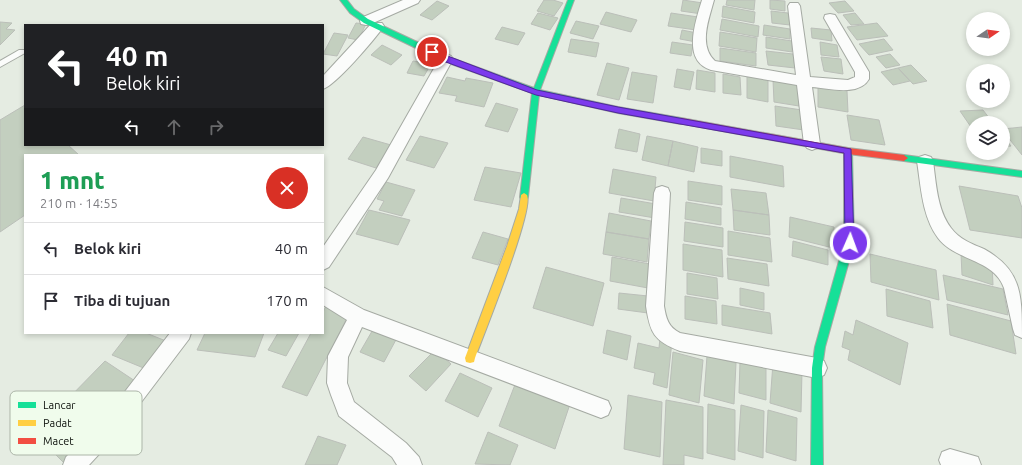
<!DOCTYPE html>
<html lang="id">
<meta charset="utf-8">
<style>
:root{--surface:#fff;--page:#f2f2f3;--text:#2b2b33;--muted:#7c7c81;--line:#e1e1e2}
body{margin:0;font-family:Ubuntu,sans-serif;background:var(--page);color:var(--text);height:100vh;display:flex;flex-direction:column;font-size:15px;white-space:nowrap}
*{box-sizing:border-box;margin:0}
p{font-size:13px;color:var(--muted)}
.icon{flex:none;width:22px;height:22px;fill:none;stroke:currentColor;stroke-width:2;stroke-linecap:round;stroke-linejoin:round}
.map{position:relative;flex:1;overflow:hidden}
.side{position:absolute;left:24px;top:154px;width:300px;height:180px;display:flex;flex-direction:column;background:var(--surface);border-radius:0px;box-shadow:0 2px 6px #0003}
.side>*{flex:none}
.banner{position:absolute;left:24px;top:24px;width:300px;height:122px;border-radius:0px;box-shadow:0 2px 6px #0003;background:#202124;color:#fff;overflow:hidden}
.needle{width:26px;rotate:77deg}
.buttons{position:absolute;left:966px;top:12px;display:grid;gap:8px}
.buttons a{display:grid;place-items:center;width:44px;height:44px;border-radius:50%;background:var(--surface);box-shadow:0 2px 6px #0003;font-size:20px}
.pin{position:absolute;display:grid;place-items:center;width:34px;height:34px;color:#fff;margin:-17px;border:2px solid #fff;border-radius:50%;box-shadow:0 1px 4px #0007}
.me{position:absolute;width:44px;margin:-22px;rotate:2deg;stroke-linejoin:round;filter:drop-shadow(0 0 3px #0008)}
.turn{display:flex;align-items:center;gap:14px;height:84px;padding:0 16px;font-size:18px}
.turn .icon{width:52px;height:52px;stroke-width:2.5}
.turn b{display:block;font-size:28px;line-height:34px}
.lanes{display:flex;align-items:center;height:38px;padding:0 16px;background:#0003;justify-content:center;gap:20px;direction:ltr}
.lanes .off{opacity:.35}
.round{display:grid;place-items:center;flex:none;width:42px;height:42px;border-radius:21px;background:var(--page)}
.head{display:flex;align-items:center;justify-content:space-between;height:68px;padding:0 16px}
h1{font-size:24px;font-weight:800;line-height:30px;color:#1e9e55}
ul{padding:0;list-style:none}
li{display:flex;align-items:center;gap:12px;height:52px;padding:0 16px;border-top:1px solid var(--line)}
li div{flex:1}
li b{display:block;font-size:15px}
li em{font-style:normal}
.map>svg:first-child{display:block}
.building{fill:#c3cfbf;stroke:#bbbfb9}
.lines{fill:none;stroke-linecap:round;stroke-linejoin:round}
.lane-casing{stroke:#a5aaa3;stroke-width:2}
.street-casing{stroke:#a5aaa3;stroke-width:2}
.fast-casing{stroke:#a5aaa3;stroke-width:2}
.slow-casing{stroke:#a5aaa3;stroke-width:2}
.jam-casing{stroke:#a5aaa3;stroke-width:2}
.lane{fill:#fbfcfb;fill-rule:evenodd}
.street{fill:#fbfcfb;fill-rule:evenodd}
.fast{fill:#16e098;fill-rule:evenodd}
.slow{fill:#ffcf43;fill-rule:evenodd}
.jam{fill:#f24e42;fill-rule:evenodd}
.route{fill:#7c3aed;stroke:#51269a}
.key{fill:#f0fcec;stroke:#acb5a8;stroke-width:1}
.key-label{font-size:11px;fill:#0c100b}
</style>
<div class="map">
<svg width="1022" height="465" viewBox="0 0 1022 465">
<rect width="100%" height="100%" fill="#e5ece2"/>
<path class="building" d="M 544,0 L 553,0 L 563,3 L 554,16 L 537,11 Z
M 683,0 L 703,3 L 702,14 L 681,11 Z
M 727,0 L 755,0 L 754,10 L 726,5 Z
M 770,0 L 785,1 L 785,11 L 770,9 Z
M 437,1 L 449,6 L 432,20 L 420,15 Z
M 845,1 L 854,11 L 838,13 L 829,3 Z
M 723,6 L 755,12 L 754,23 L 722,17 Z
M 771,11 L 788,13 L 790,25 L 772,23 Z
M 606,12 L 637,20 L 631,32 L 600,24 Z
M 538,13 L 558,18 L 550,30 L 531,24 Z
M 671,13 L 698,17 L 696,30 L 668,26 Z
M 855,13 L 864,24 L 851,25 L 843,15 Z
M 722,19 L 759,26 L 758,37 L 720,30 Z
M 576,21 L 599,26 L 593,39 L 570,33 Z
M 0,22 L 12,23 L 6,29 L 15,30 L 0,45 Z
M 356,23 L 366,24 L 358,40 L 348,38 Z
M 877,23 L 888,36 L 857,40 L 847,27 Z
M 764,25 L 790,29 L 790,39 L 763,35 Z
M 502,27 L 525,33 L 518,45 L 495,39 Z
M 811,28 L 831,30 L 832,41 L 812,38 Z
M 682,30 L 697,33 L 696,42 L 680,39 Z
M 720,32 L 757,38 L 756,52 L 719,46 Z
M 334,33 L 348,35 L 337,56 L 323,54 Z
M 766,37 L 792,41 L 792,52 L 766,48 Z
M 571,39 L 599,43 L 596,57 L 568,52 Z
M 884,39 L 893,50 L 869,55 L 859,44 Z
M 672,42 L 693,45 L 691,56 L 670,53 Z
M 820,42 L 837,45 L 839,57 L 821,55 Z
M 382,45 L 402,55 L 391,65 L 371,55 Z
M 720,48 L 756,53 L 756,66 L 720,61 Z
M 766,51 L 793,54 L 795,68 L 768,65 Z
M 890,54 L 900,65 L 886,68 L 876,57 Z
M 821,57 L 841,59 L 843,74 L 824,71 Z
M 413,61 L 431,64 L 424,76 L 407,73 Z
M 607,63 L 629,68 L 619,100 L 597,95 Z
M 911,65 L 927,81 L 913,84 L 898,68 Z
M 898,68 L 910,81 L 893,85 L 881,72 Z
M 677,69 L 694,72 L 690,90 L 674,87 Z
M 697,70 L 715,73 L 715,92 L 696,89 Z
M 632,72 L 657,76 L 653,103 L 627,99 Z
M 723,74 L 740,77 L 741,95 L 723,93 Z
M 747,74 L 768,77 L 768,102 L 747,98 Z
M 447,77 L 465,81 L 466,78 L 493,83 L 484,107 L 455,101 L 457,96 L 439,93 Z
M 773,80 L 798,84 L 799,106 L 774,102 Z
M 818,86 L 847,91 L 848,112 L 818,107 Z
M 496,103 L 518,109 L 508,132 L 485,126 Z
M 25,105 L 25,145 L 68,145 L 79,155 L 25,155 L 25,215 L 0,232 L 0,120 Z
M 775,106 L 802,110 L 804,130 L 776,126 Z
M 983,110 L 993,123 L 973,123 L 973,130 L 960,111 Z
M 847,115 L 879,120 L 885,145 L 851,140 Z
M 1022,127 L 1022,155 L 1003,131 L 1003,129 Z
M 619,129 L 640,134 L 637,152 L 615,148 Z
M 420,136 L 448,143 L 434,168 L 406,160 Z
M 647,136 L 673,141 L 668,166 L 642,160 Z
M 1003,136 L 1011,146 L 1003,147 Z
M 363,137 L 391,145 L 376,168 L 348,159 Z
M 673,141 L 698,147 L 694,172 L 668,166 Z
M 701,148 L 722,151 L 722,166 L 701,163 Z
M 730,156 L 783,166 L 784,187 L 730,177 Z
M 485,167 L 521,173 L 511,207 L 474,200 Z
M 613,169 L 656,177 L 654,201 L 609,193 Z
M 688,181 L 722,186 L 722,205 L 688,200 Z
M 386,182 L 415,190 L 402,216 L 379,210 L 384,201 L 377,199 Z
M 959,186 L 1018,196 L 1022,208 L 1022,238 L 970,230 Z
M 731,189 L 766,193 L 769,215 L 733,210 Z
M 621,198 L 656,204 L 655,218 L 619,212 Z
M 686,202 L 721,208 L 721,225 L 685,219 Z
M 369,210 L 410,220 L 398,245 L 356,234 Z
M 733,210 L 769,215 L 770,235 L 734,230 Z
M 609,213 L 651,221 L 649,239 L 606,232 Z
M 790,217 L 834,227 L 833,248 L 789,237 Z
M 685,222 L 723,228 L 723,247 L 684,241 Z
M 728,231 L 770,238 L 772,262 L 728,255 Z
M 483,232 L 508,239 L 498,265 L 472,258 Z
M 606,232 L 649,239 L 647,262 L 603,254 Z
M 793,241 L 828,250 L 828,265 L 792,256 Z
M 683,244 L 722,250 L 723,277 L 683,270 Z
M 870,254 L 936,270 L 939,300 L 871,282 Z
M 961,254 L 992,263 L 993,285 L 962,275 Z
M 612,257 L 650,264 L 648,288 L 610,281 Z
M 727,258 L 767,264 L 769,286 L 728,279 Z
M 546,267 L 604,283 L 593,326 L 533,308 Z
M 687,273 L 717,278 L 718,299 L 687,294 Z
M 943,275 L 1003,289 L 1008,315 L 947,300 Z
M 740,288 L 764,293 L 764,310 L 740,305 Z
M 886,289 L 930,301 L 933,328 L 887,316 Z
M 619,293 L 648,296 L 648,313 L 618,309 Z
M 685,296 L 716,301 L 717,324 L 685,319 Z
M 947,304 L 1011,321 L 1016,354 L 950,335 Z
M 722,305 L 770,313 L 772,334 L 722,325 Z
M 326,306 L 349,314 L 307,396 L 282,387 L 311,333 L 323,333 L 323,312 Z
M 856,320 L 908,343 L 900,385 L 848,360 L 850,350 L 842,347 L 845,331 L 853,335 Z
M 375,326 L 398,336 L 384,362 L 360,352 Z
M 607,330 L 631,336 L 627,360 L 603,353 Z
M 129,333 L 146,333 L 166,341 L 146,369 L 112,355 Z
M 205,333 L 264,333 L 255,357 L 197,350 Z
M 278,333 L 299,333 L 286,356 L 268,350 Z
M 660,338 L 672,341 L 667,388 L 653,384 L 655,373 L 634,368 L 638,343 L 659,348 Z
M 435,350 L 451,364 L 426,391 L 409,376 Z
M 673,352 L 703,360 L 699,403 L 669,395 Z
M 707,356 L 736,363 L 734,404 L 704,396 Z
M 105,361 L 135,381 L 110,409 L 92,395 L 76,412 L 64,403 Z
M 740,362 L 766,368 L 766,400 L 739,393 Z
M 773,363 L 802,371 L 801,412 L 770,403 Z
M 460,373 L 492,388 L 478,417 L 445,401 Z
M 516,382 L 570,404 L 555,449 L 499,426 Z
M 628,395 L 662,402 L 660,457 L 624,449 Z
M 666,400 L 703,407 L 703,459 L 684,455 L 684,465 L 663,465 Z
M 708,404 L 735,410 L 735,460 L 707,453 Z
M 741,405 L 764,411 L 763,458 L 738,451 Z
M 768,410 L 797,418 L 796,461 L 766,452 Z
M 84,424 L 97,436 L 66,465 L 54,453 Z
M 488,432 L 518,445 L 510,465 L 475,464 Z
M 318,436 L 346,445 L 337,465 L 305,465 Z"/>
<g class="lines">
<g class="lane-casing">
<path id="lane" d="M 19,50 L 25,50 L 25,53 L 0,67 L 0,61 Z"/>
</g>
<g class="street-casing">
<path id="street" d="M 403,0 L 420,0 L 418,3 L 373,23 L 382,23 L 384,26 C 375,39 336,85 323,89 L 323,76 L 372,23 L 366,25 L 361,24 L 360,21 L 361,18 Z
M 702,0 L 714,0 C 709,19 698,45 715,61 L 796,75 L 788,6 L 790,3 L 798,3 L 800,6 L 810,77 L 848,80 L 855,77 L 855,72 L 824,18 L 825,15 L 830,14 L 835,15 L 869,72 L 869,79 C 859,97 828,88 812,87 L 820,144 L 817,148 L 812,150 L 807,148 L 804,144 L 797,85 L 711,70 C 681,61 696,20 702,0 Z
M 446,54 L 451,56 L 453,59 L 388,178 L 329,267 L 323,270 L 323,247 L 376,170 L 441,56 Z
M 925,155 L 931,157 L 933,161 C 936,182 937,210 951,228 C 959,239 972,244 984,249 C 1022,270 1022,295 1022,338 L 1015,335 L 1013,329 L 1004,288 C 994,259 955,261 938,238 C 922,216 921,187 917,161 L 919,157 Z
M 662,186 L 668,188 L 670,193 L 664,306 C 666,318 668,327 680,333 L 817,358 L 824,361 L 827,368 L 824,375 L 817,378 L 680,351 C 654,341 650,333 646,306 L 654,193 L 656,188 Z
M 323,287 L 364,310 L 608,401 L 611,408 L 608,415 L 601,418 L 362,327 L 348,357 L 347,383 L 354,402 L 406,443 L 419,457 L 422,465 L 397,465 L 392,457 L 339,416 L 331,395 L 327,383 L 328,356 L 347,320 L 323,305 Z
M 170,333 L 191,333 L 189,339 L 114,438 L 89,465 L 63,465 L 66,457 L 100,424 Z
M 950,449 L 978,457 L 981,465 L 941,465 L 939,460 L 942,452 Z"/>
</g>
<g class="fast-casing">
<path id="fast" d="M 340,0 L 347,0 L 354,9 L 368,19 L 449,57 L 534,88 L 568,0 L 574,0 L 540,90 L 618,107 L 681,118 L 685,121 L 681,124 L 618,113 L 539,95 L 528,197 L 527,199 L 521,199 L 520,197 L 532,93 L 443,61 L 364,23 L 350,13 Z
M 848,148 L 852,151 L 854,243 L 825,347 L 822,368 L 823,465 L 811,465 L 812,368 L 815,347 L 844,243 L 844,151 Z
M 904,155 L 1022,171 L 1022,177 L 904,161 L 900,158 Z"/>
</g>
<g class="slow-casing">
<path id="slow" d="M 524,193 L 527,195 C 534,210 484,334 475,358 L 474,362 L 470,363 L 466,362 L 465,358 L 507,246 L 519,209 L 521,195 Z"/>
</g>
<g class="jam-casing">
<path id="jam" d="M 681,118 L 848,148 L 904,155 L 908,158 L 904,161 L 848,154 L 678,123 L 677,121 L 678,119 Z"/>
</g>
<use href="#lane" class="lane"/>
<use href="#street" class="street"/>
<use href="#fast" class="fast"/>
<use href="#slow" class="slow"/>
<use href="#jam" class="jam"/>
</g>
<path class="route" d="M 432,50 L 537,90 L 618,107 L 851,149 L 854,243 L 853,245 L 846,245 L 845,243 L 844,153 L 618,113 L 536,95 L 443,61 L 429,54 L 428,52 Z"/>
<rect x="10" y="391" width="132" height="64" rx="6" class="key"/>
<rect x="18" y="402" width="18" height="6" fill="#16e098"/>
<rect x="18" y="420" width="18" height="6" fill="#ffcf43"/>
<rect x="18" y="438" width="18" height="6" fill="#f24e42"/>
<g class="key-label">
<text x="43" y="409">Lancar</text>
<text x="43" y="427">Padat</text>
<text x="43" y="445">Macet</text>
</g>
</svg>
<div class="buttons">
<a><svg class="needle" viewBox="-14 -14 28 28"><path d="M0-13l5 13h-10z" fill="#e53935"/><path d="M0 13l5-13h-10z" fill="#7c7c81"/></svg></a>
<a><svg class="icon" aria-label="sound" viewBox="0 0 24 24"><path d="M4 9h4l5-4v14l-5-4H4zM17 9q2 3 0 6"/></svg></a>
<a><svg class="icon" aria-label="layers" viewBox="0 0 24 24"><path d="M12 4l9 5-9 5-9-5zM3 14l9 5 9-5"/></svg></a>
</div>
<div class="pin" style="left:432px;top:52px;background:#d93025"><svg class="icon" aria-label="arrive" viewBox="0 0 24 24"><path d="M6 21V4h12l-3 4 3 4H6"/></svg></div>
<svg class="me" style="left:850px;top:243px" viewBox="-20 -20 40 40"><circle r="17" fill="#7c3aed" stroke="#fff" stroke-width="3"/><path d="M0-11L8 9 0 5-8 9z" fill="#fff"/></svg>
<div class="banner">
<div class="turn"><svg class="icon" aria-label="left" viewBox="0 0 24 24"><path d="M17 20v-9H6M10 6l-5 5 5 5"/></svg><div><b>40 m</b>Belok kiri</div></div>
<div class="lanes"><svg class="icon" aria-label="left" viewBox="0 0 24 24"><path d="M17 20v-9H6M10 6l-5 5 5 5"/></svg><svg class="icon off" aria-label="ahead" viewBox="0 0 24 24"><path d="M12 20V5M6 11l6-6 6 6"/></svg><svg class="icon off" aria-label="right" viewBox="0 0 24 24"><path d="M7 20v-9h11M14 6l5 5-5 5"/></svg></div>
</div>
<section class="side">
<div class="head"><div><h1>1 mnt</h1><p>210 m · 14:55</p></div><a class="round" style="background:#d93025;color:#fff"><svg class="icon" aria-label="close" viewBox="0 0 24 24"><path d="M6 6l12 12M18 6L6 18"/></svg></a></div>
<ul>
<li><svg class="icon" aria-label="left" viewBox="0 0 24 24"><path d="M17 20v-9H6M10 6l-5 5 5 5"/></svg><div><b>Belok kiri</b></div><em>40 m</em></li>
<li><svg class="icon" aria-label="arrive" viewBox="0 0 24 24"><path d="M6 21V4h12l-3 4 3 4H6"/></svg><div><b>Tiba di tujuan</b></div><em>170 m</em></li>
</ul>
</section>
</div>
